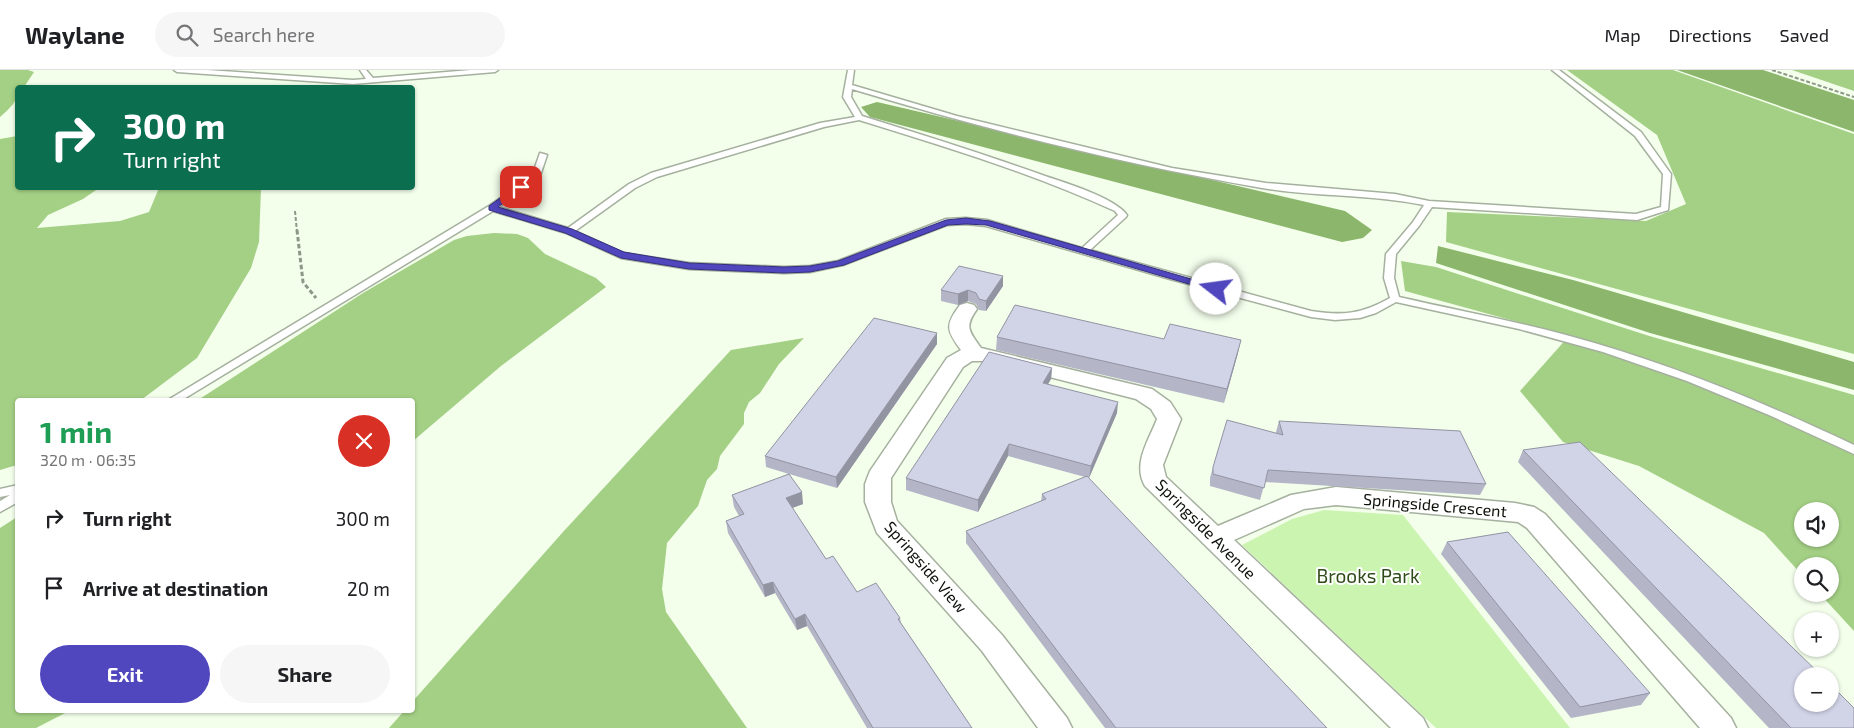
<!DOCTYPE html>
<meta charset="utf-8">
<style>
:root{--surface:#fff;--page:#f6f6f6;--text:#202124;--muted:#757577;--line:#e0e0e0;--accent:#5046bd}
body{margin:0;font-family:"Exo 2",sans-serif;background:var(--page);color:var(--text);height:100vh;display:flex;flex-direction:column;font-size:19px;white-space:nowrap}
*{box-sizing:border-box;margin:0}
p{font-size:16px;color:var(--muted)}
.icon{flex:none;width:28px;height:28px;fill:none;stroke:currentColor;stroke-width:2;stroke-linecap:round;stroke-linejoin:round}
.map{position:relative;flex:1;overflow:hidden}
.side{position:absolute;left:15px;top:328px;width:400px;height:315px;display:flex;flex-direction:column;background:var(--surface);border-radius:5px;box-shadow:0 1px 4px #0004}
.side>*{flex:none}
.hud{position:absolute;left:15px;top:15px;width:400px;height:105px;border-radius:5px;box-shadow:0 1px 4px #0004;background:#0b6e4f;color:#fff;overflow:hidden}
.fabs{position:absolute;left:1794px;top:432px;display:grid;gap:10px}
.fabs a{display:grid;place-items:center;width:45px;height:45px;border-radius:50%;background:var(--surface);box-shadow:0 1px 4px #0004;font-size:25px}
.pin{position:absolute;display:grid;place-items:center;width:42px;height:42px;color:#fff;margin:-21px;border-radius:10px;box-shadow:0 2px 8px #0006}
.me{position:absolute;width:55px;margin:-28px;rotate:285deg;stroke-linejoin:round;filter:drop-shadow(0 0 4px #0008)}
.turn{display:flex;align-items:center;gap:18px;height:105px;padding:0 25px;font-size:22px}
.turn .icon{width:65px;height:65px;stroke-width:2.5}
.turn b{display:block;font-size:35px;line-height:42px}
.round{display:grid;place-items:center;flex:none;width:52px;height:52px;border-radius:26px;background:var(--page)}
.head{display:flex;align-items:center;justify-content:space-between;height:85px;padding:0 25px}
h1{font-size:30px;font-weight:700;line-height:38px;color:#1e9e55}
.cta{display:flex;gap:10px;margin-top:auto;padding:10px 25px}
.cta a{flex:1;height:58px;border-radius:30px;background:var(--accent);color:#fff;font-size:20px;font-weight:700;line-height:58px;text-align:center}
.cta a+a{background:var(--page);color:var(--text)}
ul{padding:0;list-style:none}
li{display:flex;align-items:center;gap:15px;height:70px;padding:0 25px}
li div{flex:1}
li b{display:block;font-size:19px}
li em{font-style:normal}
header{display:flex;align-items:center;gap:30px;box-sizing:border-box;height:70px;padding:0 25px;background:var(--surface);border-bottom:1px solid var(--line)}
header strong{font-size:24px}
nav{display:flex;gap:28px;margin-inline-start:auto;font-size:18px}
.search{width:350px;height:45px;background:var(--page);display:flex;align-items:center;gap:12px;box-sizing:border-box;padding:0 18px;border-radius:28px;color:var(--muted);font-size:19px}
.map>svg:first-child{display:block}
.green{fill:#ccf4b1}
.forest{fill:#a4d085;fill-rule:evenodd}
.water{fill:#8bb66c}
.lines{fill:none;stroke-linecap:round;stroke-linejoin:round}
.lane-casing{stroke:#a5b09e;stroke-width:3}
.street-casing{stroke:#a5b09e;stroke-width:3}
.path-far1{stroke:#8e9688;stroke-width:2;stroke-dasharray:4 2;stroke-linecap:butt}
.path{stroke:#8e9688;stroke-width:3;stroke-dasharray:4.5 2.5;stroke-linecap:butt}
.lane{fill:#fff;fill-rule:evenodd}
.street{fill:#fff;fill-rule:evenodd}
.wall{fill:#b4b5c7}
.shaded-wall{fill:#9294a2}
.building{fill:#d1d3e7;stroke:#9294a2}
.route{fill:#5046bd;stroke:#342e7b}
.labels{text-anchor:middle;stroke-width:4;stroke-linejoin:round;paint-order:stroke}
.street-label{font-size:16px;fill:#0d110a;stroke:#fff}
.near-park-label{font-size:19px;fill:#2e4a17;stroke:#fff}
</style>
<header>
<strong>Waylane</strong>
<div class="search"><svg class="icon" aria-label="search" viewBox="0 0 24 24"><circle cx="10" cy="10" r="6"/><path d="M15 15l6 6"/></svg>Search here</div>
<nav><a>Map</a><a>Directions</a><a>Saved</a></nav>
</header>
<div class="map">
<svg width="1854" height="658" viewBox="0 0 1854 658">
<rect width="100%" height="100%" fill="#f3feeb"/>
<path class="green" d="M 1324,440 L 1403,445 L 1570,658 L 1436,658 L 1242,475 L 1292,449 Z"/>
<path class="forest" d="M 0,0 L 28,0 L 34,2 L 24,17 L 18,18 C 18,32 10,38 0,47 Z
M 1567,0 L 1673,0 L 1854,64 L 1854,284 L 1446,172 L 1447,142 L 1646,151 L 1686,134 L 1657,65 Z
M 1792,0 L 1854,0 L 1854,21 Z
M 17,66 L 18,118 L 99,118 L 83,129 L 48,145 L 37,158 L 120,151 L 149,142 L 159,118 L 261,118 L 259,172 L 251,198 L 197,288 L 141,330 L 18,330 L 17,395 L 0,400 L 0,69 Z
M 494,163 L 517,164 L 528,168 L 545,184 L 596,208 L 606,217 L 501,296 L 413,371 L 412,330 L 198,330 L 363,223 L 454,170 L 467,166 Z
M 1401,191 L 1436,197 L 1646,265 L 1854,325 L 1854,561 L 1820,524 L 1830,524 L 1830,496 L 1802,496 L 1802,505 L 1764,463 L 1639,396 L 1563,372 L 1520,321 L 1569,266 L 1405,221 ZM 1802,441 L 1830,441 L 1830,469 L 1802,469 Z
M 804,268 L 779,294 L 760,323 L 749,332 L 744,343 L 744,354 L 720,386 L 717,399 L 707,410 L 698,436 L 667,473 L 662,519 L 666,542 L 747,658 L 389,658 L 405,640 L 412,640 L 413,631 L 563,462 L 731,280 Z
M 17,447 L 18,640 L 71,640 L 36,658 L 0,658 L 0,458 Z"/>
<path class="water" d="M 1677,0 L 1763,0 L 1854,30 L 1854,62 Z
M 877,32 L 1345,141 L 1372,160 L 1363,168 L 1342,172 L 870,47 L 861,37 Z
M 1438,176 L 1573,210 L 1854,292 L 1854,320 L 1650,263 L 1436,193 Z"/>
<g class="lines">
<g class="lane-casing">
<path id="lane" d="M 174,0 L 207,0 L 353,10 L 366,9 L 360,0 L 366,0 L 373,8 L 471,0 L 498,0 L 495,2 L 353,14 L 177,2 Z
M 848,0 L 854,0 L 852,15 L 957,46 L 1172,98 L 1266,113 L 1395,124 L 1429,131 L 1636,144 L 1661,137 L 1663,104 L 1635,66 L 1552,0 L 1559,0 L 1641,62 L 1671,104 L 1668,140 L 1637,150 L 1432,137 L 1419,156 L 1396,184 L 1394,208 L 1399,227 C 1455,240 1511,250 1566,265 C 1666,292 1761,331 1854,375 L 1854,384 L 1769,345 L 1687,311 L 1603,282 L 1519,259 L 1396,232 L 1376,243 L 1360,248 L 1335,250 L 1311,247 L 1170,209 L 986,156 L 966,154 L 947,155 L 843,195 L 810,202 L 784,203 L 689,199 L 621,188 L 566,163 L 493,141 L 182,330 L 168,330 L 489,136 L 532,106 L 540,83 L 547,85 L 539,109 L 499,137 L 568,158 L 629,114 L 651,103 L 820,53 L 855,47 L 843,27 ZM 852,19 C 987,60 1123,94 1262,118 C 1316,127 1371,124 1424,135 L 1413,152 L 1386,184 L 1384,208 L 1390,228 C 1362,244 1343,246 1311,241 L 1090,180 L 1126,147 L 1127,145 C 1115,128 1066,113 1045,106 C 984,84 923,65 862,46 L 851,27 ZM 859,50 C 946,77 1032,103 1115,141 L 1118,145 L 1082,178 L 987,150 L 966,148 L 946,149 L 838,191 L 810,196 L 784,197 L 689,193 L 623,183 L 575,161 L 635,118 L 657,107 L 824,57 Z
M 18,415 L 18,432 L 0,442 L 0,431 L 10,425 L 0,427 L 0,419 Z"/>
</g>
<g class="street-casing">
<path id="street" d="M 967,233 L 974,235 L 977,239 C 964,257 969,261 981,278 L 1152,319 L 1170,332 L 1181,349 L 1163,395 L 1166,407 L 1218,456 L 1291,425 L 1336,417 L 1515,433 L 1534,437 L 1545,444 L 1731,648 L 1736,658 L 1700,658 L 1527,458 L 1518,452 L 1336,435 L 1304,439 L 1234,470 L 1423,648 L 1428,658 L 1391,658 L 1145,416 C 1132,394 1149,370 1157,349 L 1151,339 L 1136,329 L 987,291 L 972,291 L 963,297 L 891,408 L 891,432 L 897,451 L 1002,565 L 1067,648 L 1072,658 L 1038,658 L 982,581 L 877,463 L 865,432 L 865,414 L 870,401 L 947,288 L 961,280 C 946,260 945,255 960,235 Z"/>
</g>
<path class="path-far1" d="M 1772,0 L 1854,27
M 295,141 L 297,162"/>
<path class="path" d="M 297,160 L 303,212 L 316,228"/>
<use href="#lane" class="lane"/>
<use href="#street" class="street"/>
</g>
<path class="wall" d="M 1003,206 L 1003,216 L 986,241 L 979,240 L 976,234 L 968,231 L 958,235 L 941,231 L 941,220 Z
M 937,263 L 937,274 L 837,418 L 789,404 L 803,434 L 792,438 L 826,489 L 857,522 L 900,548 L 901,553 L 972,658 L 867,658 L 807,556 L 797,560 L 775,523 L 765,527 L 728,463 L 726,451 L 739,446 L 734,437 L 732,425 L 789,404 L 766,397 L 765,386 Z
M 997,267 L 1164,269 L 1238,283 L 1224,333 L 996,280 Z
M 1052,298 L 1051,309 L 1048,314 L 1117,343 L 1089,408 L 1088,408 L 1327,658 L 1105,658 L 966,473 L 966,461 L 1041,432 L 1042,424 L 1085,407 L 1008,386 L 978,442 L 906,420 L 906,408 Z
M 1279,351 L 1486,414 L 1480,425 L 1265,412 L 1260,430 L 1210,416 L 1210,408 L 1213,397 L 1276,364 L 1276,362 Z
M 1523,380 L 1854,658 L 1769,658 L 1518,392 Z
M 1447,472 L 1650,623 L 1641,635 L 1571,648 L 1441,484 Z"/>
<path class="shaded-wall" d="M 1003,206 L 1003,216 L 986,241 L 986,231 Z
M 968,220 L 968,231 L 958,235 L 958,224 Z
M 937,263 L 937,274 L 837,418 L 836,407 Z
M 1241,270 L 1238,283 L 1224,333 L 1227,319 Z
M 1052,298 L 1051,309 L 1042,324 L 1043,313 Z
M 1118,332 L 1117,343 L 1089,408 L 1091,396 Z
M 1009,374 L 1008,386 L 978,442 L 978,430 Z
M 802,422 L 803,434 L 787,440 L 786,428 Z
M 773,512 L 775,523 L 765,527 L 763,515 Z
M 805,544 L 807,556 L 797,560 L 795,549 Z"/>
<path class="building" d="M 959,196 L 1003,206 L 986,231 L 979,229 L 976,223 L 968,220 L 958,224 L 941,220 Z
M 1015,235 L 1164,269 L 1170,254 L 1241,270 L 1227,319 L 997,267 Z
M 874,248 L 937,263 L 836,407 L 765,386 Z
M 989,282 L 1052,298 L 1043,313 L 1118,332 L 1091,396 L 1009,374 L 978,430 L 906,408 Z
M 1227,350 L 1283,365 L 1279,351 L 1460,361 L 1486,414 L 1268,400 L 1264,418 L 1213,404 L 1213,397 Z
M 1580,372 L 1822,606 L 1802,606 L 1802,634 L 1830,634 L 1830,614 L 1854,638 L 1854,658 L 1791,658 L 1523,380 Z
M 789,404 L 802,422 L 786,428 L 826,489 L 833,486 L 857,522 L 876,513 L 900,548 L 898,549 L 972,658 L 873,658 L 805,544 L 795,549 L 773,512 L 763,515 L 726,451 L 744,444 L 732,425 Z
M 1087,406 L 1327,658 L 1116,658 L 966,461 L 1046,429 L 1042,424 Z
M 1508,462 L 1650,623 L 1580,637 L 1447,472 Z"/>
<path class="route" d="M 518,115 L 525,117 L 498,137 L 572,159 L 624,182 L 689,193 L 784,197 L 810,196 L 838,191 L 946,150 L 966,148 L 990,151 L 1219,217 L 1221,219 L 1216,222 L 1213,221 L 986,155 L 966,154 L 948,155 L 844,195 L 810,202 L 784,203 L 689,199 L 621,188 L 565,163 L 489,140 L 489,136 Z"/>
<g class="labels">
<g class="street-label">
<text transform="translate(1435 435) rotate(5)" y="6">Springside Crescent</text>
<text transform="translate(1206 459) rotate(45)" y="6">Springside Avenue</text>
<text transform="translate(926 497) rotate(49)" y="6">Springside View</text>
</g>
<g class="near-park-label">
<text x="1368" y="513">Brooks Park</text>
</g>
</g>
</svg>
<div class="fabs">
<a><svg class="icon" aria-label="sound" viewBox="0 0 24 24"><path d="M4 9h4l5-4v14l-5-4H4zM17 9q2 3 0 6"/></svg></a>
<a><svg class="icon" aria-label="search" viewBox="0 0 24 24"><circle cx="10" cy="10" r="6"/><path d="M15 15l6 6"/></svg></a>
<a>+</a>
<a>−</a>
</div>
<div class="pin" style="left:521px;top:117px;background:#d93025"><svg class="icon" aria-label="arrive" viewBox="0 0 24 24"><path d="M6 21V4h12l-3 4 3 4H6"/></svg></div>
<svg class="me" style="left:1216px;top:219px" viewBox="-20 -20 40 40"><circle r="19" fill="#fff"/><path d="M0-13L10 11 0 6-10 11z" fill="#5046bd"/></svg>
<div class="hud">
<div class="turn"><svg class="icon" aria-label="right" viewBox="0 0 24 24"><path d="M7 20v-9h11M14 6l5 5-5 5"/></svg><div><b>300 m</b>Turn right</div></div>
</div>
<section class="side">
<div class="head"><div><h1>1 min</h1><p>320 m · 06:35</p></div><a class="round" style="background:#d93025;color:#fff"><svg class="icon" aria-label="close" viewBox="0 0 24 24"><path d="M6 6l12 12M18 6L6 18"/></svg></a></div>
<ul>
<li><svg class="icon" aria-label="right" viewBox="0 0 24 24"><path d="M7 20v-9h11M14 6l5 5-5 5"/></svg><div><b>Turn right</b></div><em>300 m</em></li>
<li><svg class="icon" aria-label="arrive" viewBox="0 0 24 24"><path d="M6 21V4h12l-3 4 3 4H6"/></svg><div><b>Arrive at destination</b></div><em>20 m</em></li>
</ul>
<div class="cta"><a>Exit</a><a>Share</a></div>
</section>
</div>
